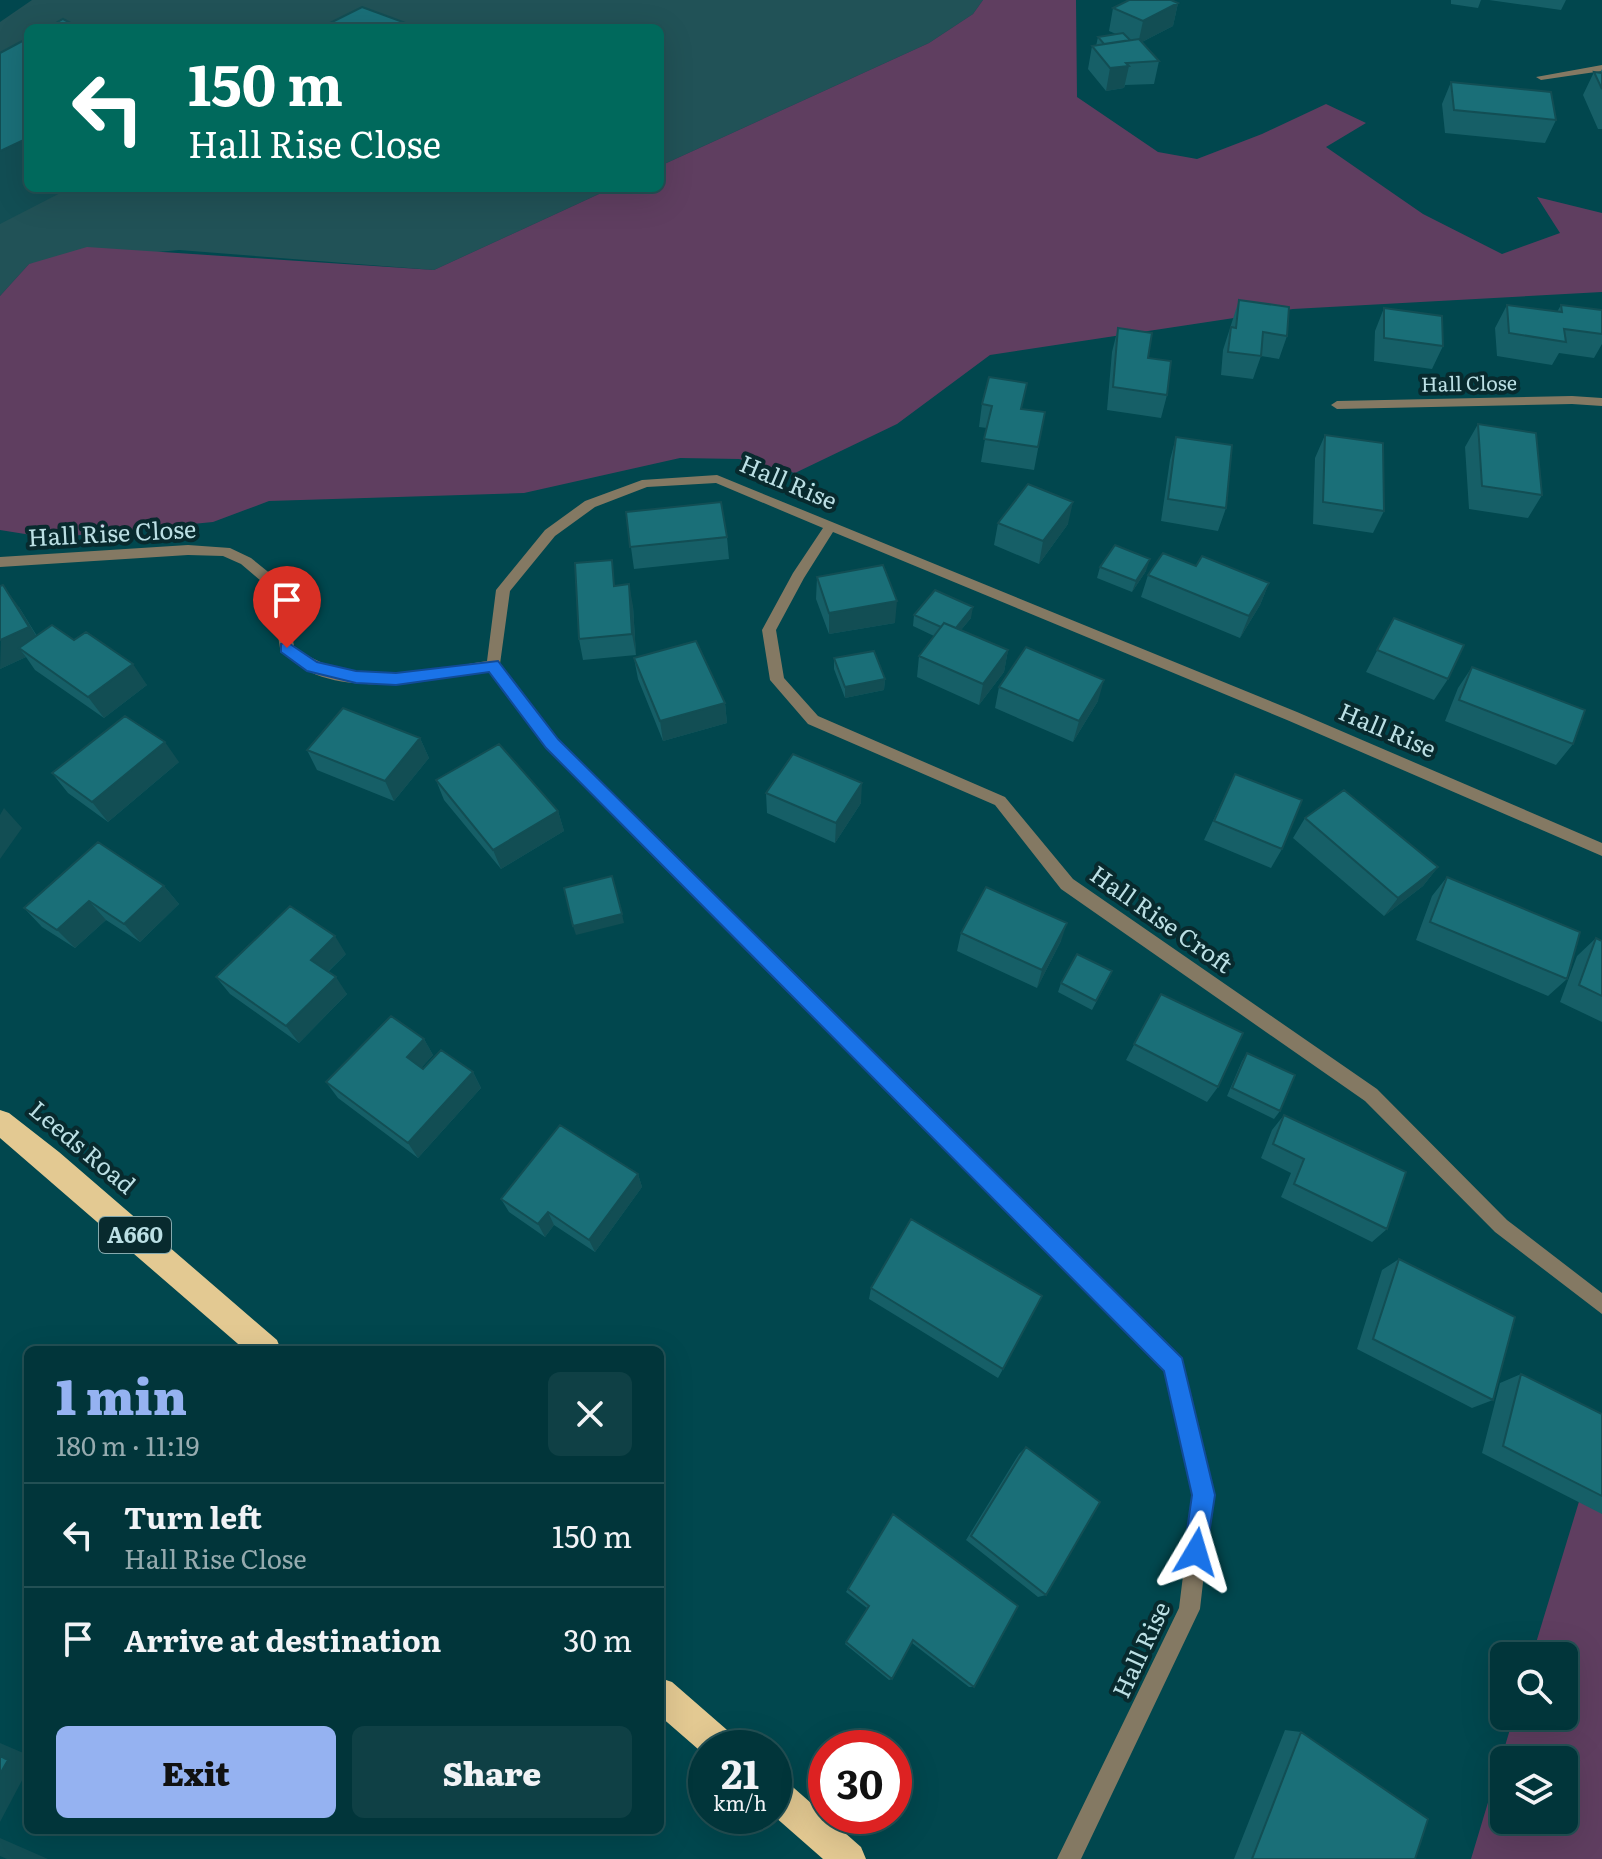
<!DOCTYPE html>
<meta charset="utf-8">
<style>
:root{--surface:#01353a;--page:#0f4045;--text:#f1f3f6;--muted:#96abaf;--line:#235054;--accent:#95b2f1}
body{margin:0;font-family:Literata,serif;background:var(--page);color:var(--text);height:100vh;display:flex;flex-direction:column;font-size:30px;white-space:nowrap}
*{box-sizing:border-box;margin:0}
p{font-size:26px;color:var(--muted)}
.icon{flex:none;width:44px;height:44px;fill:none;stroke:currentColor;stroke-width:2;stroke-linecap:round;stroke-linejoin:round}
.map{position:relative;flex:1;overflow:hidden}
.side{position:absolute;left:24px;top:1346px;width:640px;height:488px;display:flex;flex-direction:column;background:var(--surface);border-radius:12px;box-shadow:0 8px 32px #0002,0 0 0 2px var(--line)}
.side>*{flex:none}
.banner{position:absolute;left:24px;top:24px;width:640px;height:168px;border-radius:12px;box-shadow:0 8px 32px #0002,0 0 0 2px var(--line);background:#00695c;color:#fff;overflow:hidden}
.controls{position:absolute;left:1490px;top:1642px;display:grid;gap:16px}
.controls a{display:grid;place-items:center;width:88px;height:88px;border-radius:12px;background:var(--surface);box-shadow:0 8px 32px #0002,0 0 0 2px var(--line);font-size:40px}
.speed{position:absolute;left:688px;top:1730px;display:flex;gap:16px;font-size:40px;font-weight:700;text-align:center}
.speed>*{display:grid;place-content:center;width:104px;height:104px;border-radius:50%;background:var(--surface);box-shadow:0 8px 32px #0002,0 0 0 2px var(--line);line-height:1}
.speed small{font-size:20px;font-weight:400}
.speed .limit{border:12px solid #d22;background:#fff;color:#111}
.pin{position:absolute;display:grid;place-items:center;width:68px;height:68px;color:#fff;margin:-82px -34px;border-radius:50% 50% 50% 0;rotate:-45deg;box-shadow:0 0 8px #0007}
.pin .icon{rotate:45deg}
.me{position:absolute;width:88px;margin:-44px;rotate:7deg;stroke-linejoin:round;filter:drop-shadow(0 0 6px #0008)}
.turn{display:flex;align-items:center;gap:28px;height:168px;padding:0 32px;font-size:36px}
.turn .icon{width:104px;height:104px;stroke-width:2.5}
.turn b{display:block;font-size:56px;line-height:68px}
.round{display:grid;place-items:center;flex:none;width:84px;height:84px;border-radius:12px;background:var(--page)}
.head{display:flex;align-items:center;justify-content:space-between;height:136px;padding:0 32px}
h1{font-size:48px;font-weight:800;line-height:60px;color:var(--accent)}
.action{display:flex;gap:16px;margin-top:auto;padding:16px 32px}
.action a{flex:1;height:92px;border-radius:12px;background:var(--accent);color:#111;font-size:32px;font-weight:800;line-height:92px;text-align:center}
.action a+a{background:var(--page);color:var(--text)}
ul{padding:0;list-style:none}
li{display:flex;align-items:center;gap:24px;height:104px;padding:0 32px;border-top:2px solid var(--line)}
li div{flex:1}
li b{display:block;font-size:30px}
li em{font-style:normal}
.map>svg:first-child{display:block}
.built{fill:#215257}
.green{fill:#5f3e60;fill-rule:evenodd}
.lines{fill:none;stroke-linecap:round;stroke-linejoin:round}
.lane{fill:#847963;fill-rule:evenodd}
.street{fill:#847963;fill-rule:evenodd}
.highway{fill:#e3c992;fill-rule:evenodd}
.wall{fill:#165f67}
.shaded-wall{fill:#124e54}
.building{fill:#1a6f78;stroke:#124e54;stroke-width:2}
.route{fill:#1a73e8;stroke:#114b97;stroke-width:2}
.labels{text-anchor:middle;stroke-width:8;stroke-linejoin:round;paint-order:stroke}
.far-street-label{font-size:20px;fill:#bbdfe4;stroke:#082a2e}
.shield{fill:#082a2e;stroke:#85a9ad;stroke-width:2}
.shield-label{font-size:22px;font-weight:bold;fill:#bbdfe4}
.street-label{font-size:24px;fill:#bbdfe4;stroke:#082a2e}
</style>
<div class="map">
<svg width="1602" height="1859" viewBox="0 0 1602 1859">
<rect width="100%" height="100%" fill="#01474e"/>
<path class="built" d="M 32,0 L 983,0 L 973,14 L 929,43 L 660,166 L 660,28 L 28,28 L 28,188 L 612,188 L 434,270 L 179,250 L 29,264 L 0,296 L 0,22 Z"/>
<path class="green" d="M 983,0 L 1076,0 L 1077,97 L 1158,152 L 1197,159 L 1262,134 L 1326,104 L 1366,123 L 1326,147 L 1423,214 L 1502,254 L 1560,233 L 1537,197 L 1602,213 L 1602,292 L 1293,309 L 990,355 L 897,424 L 795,473 L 739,459 L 680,458 L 524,493 L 269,501 L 213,522 L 50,538 L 0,530 L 0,296 L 29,264 L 87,247 L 434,270 L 612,188 L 660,188 L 660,166 L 929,43 L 973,14 Z
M 1602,1426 L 1602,1859 L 1471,1859 L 1514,1716 L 1564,1716 L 1564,1656 L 1532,1656 ZM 1504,1760 L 1564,1760 L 1564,1820 L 1504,1820 Z"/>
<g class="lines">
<path class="lane" d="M 1602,65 L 1602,71 L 1541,80 L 1536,77 Z"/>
<path class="street" d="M 1572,396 L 1602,398 L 1602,406 L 1572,404 L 1337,409 L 1331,405 L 1337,401 Z
M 717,475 L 1297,712 L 1602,843 L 1602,856 L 1287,720 L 833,532 L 804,578 L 776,630 L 784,678 L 818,716 L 1005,797 L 1073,879 L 1377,1089 L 1507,1220 L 1602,1293 L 1602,1314 L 1495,1232 L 1365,1101 L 1061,889 L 995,805 L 808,724 L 770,680 L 762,630 L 793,573 L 823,528 L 716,483 L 647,487 L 595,507 L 555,536 L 510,591 L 500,664 L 557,740 L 1181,1358 L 1213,1495 L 1200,1609 L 1081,1859 L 1057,1859 L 1179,1608 L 1193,1495 L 1165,1370 L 547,748 L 490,671 C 431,680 323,705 280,648 L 274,612 L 261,581 L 241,564 L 223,556 L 188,555 L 0,567 L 0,557 L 188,545 L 230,548 L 251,558 L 272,575 L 288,612 L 294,646 C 349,690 422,671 487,661 L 496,590 L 545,530 L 585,501 L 642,480 Z"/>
<path class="highway" d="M 0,1110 L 9,1113 L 59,1152 L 277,1340 L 281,1350 L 245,1350 L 0,1138 Z
M 660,1678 L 672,1682 L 734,1736 L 739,1748 L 706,1748 L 706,1756 L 660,1716 Z
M 774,1776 L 786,1781 L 861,1847 L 866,1859 L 823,1859 L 774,1816 Z"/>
</g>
<path class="wall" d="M 1451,0 L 1481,0 L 1478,8 L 1451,4 Z
M 1489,0 L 1566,0 L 1561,10 Z
M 1178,3 L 1173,26 L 1142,42 L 1159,61 L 1154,84 L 1125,85 L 1124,88 L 1106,91 L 1088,69 L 1092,46 L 1096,46 L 1098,37 L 1116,34 L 1109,31 L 1113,8 Z
M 1602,69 L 1602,129 L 1598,129 L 1583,95 L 1594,72 L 1600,73 Z
M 1451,82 L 1556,120 L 1545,143 L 1445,133 L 1442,104 Z
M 1239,300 L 1287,336 L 1279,359 L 1261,356 L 1253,379 L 1221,375 L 1223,350 Z
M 1507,305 L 1557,312 L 1561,305 L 1602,310 L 1602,344 L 1594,358 L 1559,353 L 1552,365 L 1497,356 L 1495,328 Z
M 1384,308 L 1443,346 L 1432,369 L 1374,361 L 1375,331 Z
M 1118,328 L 1148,358 L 1167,395 L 1161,418 L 1107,410 L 1112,352 Z
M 982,404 L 1045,412 L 1034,470 L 981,462 L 987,428 L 979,427 Z
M 1478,424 L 1542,495 L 1528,518 L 1469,509 L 1465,447 Z
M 1325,435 L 1384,511 L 1373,533 L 1313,524 L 1315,458 Z
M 1176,437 L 1226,508 L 1218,531 L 1161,521 L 1170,460 Z
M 626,512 L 727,537 L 729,559 L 634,569 Z
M 998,523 L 1068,524 L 1039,564 L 994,545 Z
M 1196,566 L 1269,583 L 1260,605 L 1240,638 L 1141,597 L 1148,575 Z
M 1100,567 L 1146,571 L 1132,592 L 1097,578 Z
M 817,577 L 895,623 L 829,634 L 816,599 Z
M 616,586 L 633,606 L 636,655 L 583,660 L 579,639 Z
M 19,607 L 37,636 L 74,640 L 147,685 L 104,718 L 35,670 L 26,657 L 0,669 Z
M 914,615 L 971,618 L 961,630 L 1008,650 L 1004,672 L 979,705 L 917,677 L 919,656 L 934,636 L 913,626 Z
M 1394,618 L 1448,679 L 1434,700 L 1366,672 Z
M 634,658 L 725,703 L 727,723 L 663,741 L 638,679 Z
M 834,658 L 885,679 L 884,690 L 845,698 L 834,669 Z
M 1472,667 L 1573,744 L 1556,765 L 1445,721 L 1458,688 Z
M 999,687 L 1098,701 L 1073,742 L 995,708 Z
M 420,738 L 429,758 L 394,801 L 317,770 L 307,750 Z
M 179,762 L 108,822 L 68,793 L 52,773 Z
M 1235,774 L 1282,849 L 1271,868 L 1204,840 Z
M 436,780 L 558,811 L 564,831 L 501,869 L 444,800 Z
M 766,793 L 861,803 L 835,843 L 767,813 Z
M 1305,818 L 1438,867 L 1423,886 L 1384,916 L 1293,838 Z
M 1447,877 L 1567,979 L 1548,996 L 1416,940 L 1432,896 Z
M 164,886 L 179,904 L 140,942 L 106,920 L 75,948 L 42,927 L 24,908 Z
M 961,933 L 1061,941 L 1037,988 L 957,951 Z
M 1596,938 L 1602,941 L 1602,1022 L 1560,1002 L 1577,956 Z
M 346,954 L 328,972 L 347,994 L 299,1043 L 230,994 L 216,977 Z
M 1108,980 L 1092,1010 L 1058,992 L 1061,983 Z
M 1161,994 L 1218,1087 L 1207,1102 L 1126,1060 Z
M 424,1039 L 433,1055 L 421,1068 L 423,1069 L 473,1072 L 481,1088 L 418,1158 L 338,1098 L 326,1082 Z
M 1247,1053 L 1280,1111 L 1274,1119 L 1227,1096 L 1242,1061 Z
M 1284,1115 L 1387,1229 L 1372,1242 L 1281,1197 L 1291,1173 L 1261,1158 L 1272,1130 Z
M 638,1174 L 642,1187 L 595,1252 L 554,1225 L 545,1237 L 509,1212 L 501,1199 Z
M 1399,1259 L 1493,1400 L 1472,1408 L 1357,1349 L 1382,1270 Z
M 871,1288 L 1003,1369 L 998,1378 L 869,1299 Z
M 1521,1374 L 1602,1414 L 1602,1514 L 1482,1453 L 1500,1383 Z
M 1026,1447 L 1046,1595 L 1038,1597 L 966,1540 L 1019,1454 Z
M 893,1514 L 974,1687 L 969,1687 L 912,1643 L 892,1679 L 889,1680 L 845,1644 L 867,1608 L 846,1592 Z
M 1285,1730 L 1301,1732 L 1415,1859 L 1234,1859 Z"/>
<path class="shaded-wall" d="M 1178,3 L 1173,26 L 1138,44 L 1143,21 Z
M 1129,66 L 1124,88 L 1106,91 L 1110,68 Z
M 28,138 L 28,188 L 70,188 L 0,224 L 0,151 Z
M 1073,502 L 1068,524 L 1039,564 L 1043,541 Z
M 1150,559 L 1146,571 L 1132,592 L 1136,581 Z
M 1269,583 L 1260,605 L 1240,638 L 1249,616 Z
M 629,584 L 633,606 L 636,655 L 632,634 Z
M 3,585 L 19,607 L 44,649 L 19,648 L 26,657 L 0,669 Z
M 897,601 L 895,623 L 829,634 L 829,613 Z
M 973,607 L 971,618 L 950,643 L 952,632 Z
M 1008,650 L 1004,672 L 979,705 L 983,684 Z
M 133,664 L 147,685 L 104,718 L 88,697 Z
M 885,679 L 884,690 L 845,698 L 845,687 Z
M 1104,680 L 1098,701 L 1073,742 L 1079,721 Z
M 725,703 L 727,723 L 663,741 L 660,721 Z
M 420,738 L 429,758 L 394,801 L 385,781 Z
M 165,742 L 179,762 L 108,822 L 92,802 Z
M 862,783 L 861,803 L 835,843 L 836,823 Z
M 4,808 L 22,828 L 0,859 L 0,815 Z
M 558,811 L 564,831 L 501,869 L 493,850 Z
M 1438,867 L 1423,886 L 1384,916 L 1398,898 Z
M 164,886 L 179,904 L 140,942 L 124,924 Z
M 89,901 L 106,920 L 75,948 L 57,930 Z
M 622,914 L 624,923 L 576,935 L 573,926 Z
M 1067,923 L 1061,941 L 1037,988 L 1042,970 Z
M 335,936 L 346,954 L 322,977 L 311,960 Z
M 336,977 L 347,994 L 299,1043 L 286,1026 Z
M 424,1039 L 433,1055 L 417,1073 L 407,1057 Z
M 473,1072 L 481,1088 L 418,1158 L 408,1143 Z
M 638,1174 L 642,1187 L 595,1252 L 589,1240 Z
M 548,1212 L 554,1225 L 545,1237 L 538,1224 Z
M 0,1743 L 28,1755 L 28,1769 L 0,1822 Z
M 0,1838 L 48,1859 L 7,1859 L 0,1856 Z"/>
<path class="building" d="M 1129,0 L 1171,0 L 1178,3 L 1143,21 L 1113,8 Z
M 362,7 L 411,25 L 406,28 L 320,28 Z
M 63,19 L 80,28 L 47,28 Z
M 1123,33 L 1130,40 L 1104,44 L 1098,37 Z
M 28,38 L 28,138 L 0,151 L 0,53 Z
M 1139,39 L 1159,61 L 1126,63 L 1129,66 L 1110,68 L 1092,46 Z
M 1594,72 L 1602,73 L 1602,89 Z
M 1451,82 L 1551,92 L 1556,120 L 1454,110 Z
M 1239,300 L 1289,307 L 1287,336 L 1263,332 L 1261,356 L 1228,352 L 1231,327 L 1236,328 Z
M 1507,305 L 1562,312 L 1561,305 L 1602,310 L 1602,334 L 1564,329 L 1566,342 L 1509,333 Z
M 1384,308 L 1442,316 L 1443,346 L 1384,338 Z
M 1118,328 L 1152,333 L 1148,358 L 1171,361 L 1167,395 L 1113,387 Z
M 989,377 L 1027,383 L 1021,409 L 1045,412 L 1038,447 L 984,439 L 992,406 L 982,404 Z
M 1478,424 L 1536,433 L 1542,495 L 1482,486 Z
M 1325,435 L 1383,443 L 1384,511 L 1323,502 Z
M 1176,437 L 1232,445 L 1226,508 L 1168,499 Z
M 1028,484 L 1073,502 L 1043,541 L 998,523 Z
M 721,502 L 727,537 L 630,547 L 626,512 Z
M 1115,545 L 1150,559 L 1136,581 L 1100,567 Z
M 1163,553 L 1196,566 L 1202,556 L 1269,583 L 1249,616 L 1148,575 Z
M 612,560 L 614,586 L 629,584 L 632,634 L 579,639 L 575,563 Z
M 883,565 L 897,601 L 829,613 L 817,577 Z
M 3,585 L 29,627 L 0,640 L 0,586 Z
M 935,590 L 973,607 L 956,628 L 944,623 L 941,627 L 914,615 Z
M 1394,618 L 1464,645 L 1448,679 L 1377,650 Z
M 944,623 L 1008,650 L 983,684 L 919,656 Z
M 52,625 L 74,640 L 86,632 L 133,664 L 88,697 L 19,648 Z
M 696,641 L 725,703 L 660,721 L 634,658 Z
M 1026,647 L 1104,680 L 1079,721 L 999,687 Z
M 874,651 L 885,679 L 845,687 L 834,658 Z
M 1472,667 L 1585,710 L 1573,744 L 1459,700 Z
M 343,708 L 420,738 L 385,781 L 307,750 Z
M 125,716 L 165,742 L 92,802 L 52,773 Z
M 499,744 L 558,811 L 493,850 L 436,780 Z
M 793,754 L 862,783 L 836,823 L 766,793 Z
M 1235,774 L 1302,800 L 1282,849 L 1214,821 Z
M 1344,790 L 1438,867 L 1398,898 L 1305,818 Z
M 98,842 L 164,886 L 124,924 L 89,901 L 57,930 L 24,908 Z
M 612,876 L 622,914 L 573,926 L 564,888 Z
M 1447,877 L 1580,932 L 1567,979 L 1430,922 Z
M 986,887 L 1067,923 L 1042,970 L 961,933 Z
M 290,906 L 335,936 L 311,960 L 336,977 L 286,1026 L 216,977 Z
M 1596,938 L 1602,941 L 1602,996 L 1579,985 Z
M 1077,954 L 1112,971 L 1096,1001 L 1061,983 Z
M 1161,994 L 1243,1033 L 1218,1087 L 1134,1044 Z
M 391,1016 L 424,1039 L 407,1057 L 423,1069 L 441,1050 L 473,1072 L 408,1143 L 326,1082 Z
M 1247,1053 L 1295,1075 L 1280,1111 L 1232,1088 Z
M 1284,1115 L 1406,1172 L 1387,1229 L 1294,1184 L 1304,1159 L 1273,1144 Z
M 560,1125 L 638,1174 L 589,1240 L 548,1212 L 538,1224 L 501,1199 Z
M 911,1219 L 1042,1296 L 1003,1369 L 871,1288 Z
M 1399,1259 L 1515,1317 L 1493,1400 L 1373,1339 Z
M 1521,1374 L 1602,1414 L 1602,1496 L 1503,1446 Z
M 1026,1447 L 1100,1502 L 1046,1595 L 971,1536 Z
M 893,1514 L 1018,1606 L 974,1687 L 913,1640 L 892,1679 L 846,1642 L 869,1606 L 848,1589 Z
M 1301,1732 L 1428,1819 L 1415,1859 L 1252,1859 Z
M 0,1756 L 8,1760 L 0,1774 Z"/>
<path class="route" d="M 287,642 L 317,662 L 356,671 L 396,673 L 498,661 L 558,739 L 1182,1358 L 1215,1495 L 1205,1560 L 1196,1564 L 1188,1560 L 1184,1552 L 1192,1495 L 1164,1371 L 546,748 L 489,672 L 396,685 L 356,683 L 307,671 L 281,652 L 281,644 Z"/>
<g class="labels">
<g class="far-street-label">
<text transform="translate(1469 384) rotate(-1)" y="7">Hall Close</text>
</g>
<rect class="shield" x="99" y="1217" width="72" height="36" rx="6"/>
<g class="shield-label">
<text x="135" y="1243">A660</text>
</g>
<g class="street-label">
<text transform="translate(788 483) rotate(23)" y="8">Hall Rise</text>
<text transform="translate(112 534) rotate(-3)" y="8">Hall Rise Close</text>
<text transform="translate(1387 731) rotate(23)" y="8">Hall Rise</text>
<text transform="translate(1161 920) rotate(35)" y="8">Hall Rise Croft</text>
<text transform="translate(82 1148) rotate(40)" y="8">Leeds Road</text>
<text transform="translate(1142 1650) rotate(-65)" y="8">Hall Rise</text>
</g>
</g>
</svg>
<div class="controls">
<a><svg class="icon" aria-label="search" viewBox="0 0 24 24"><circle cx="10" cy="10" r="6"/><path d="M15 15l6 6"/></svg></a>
<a><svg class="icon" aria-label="layers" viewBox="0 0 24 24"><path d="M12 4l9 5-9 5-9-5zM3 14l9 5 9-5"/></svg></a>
</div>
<div class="speed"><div>21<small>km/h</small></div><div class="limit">30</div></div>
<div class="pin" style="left:287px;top:648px;background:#d93025"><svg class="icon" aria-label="arrive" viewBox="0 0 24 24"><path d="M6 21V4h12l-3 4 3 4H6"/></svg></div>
<svg class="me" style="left:1196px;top:1552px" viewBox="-20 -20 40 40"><path d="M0-17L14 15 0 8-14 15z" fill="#1a73e8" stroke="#fff" stroke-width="4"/></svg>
<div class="banner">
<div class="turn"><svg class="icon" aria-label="left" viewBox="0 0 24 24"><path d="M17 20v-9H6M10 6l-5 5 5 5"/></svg><div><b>150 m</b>Hall Rise Close</div></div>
</div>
<section class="side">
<div class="head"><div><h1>1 min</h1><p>180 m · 11:19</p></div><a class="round"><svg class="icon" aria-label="close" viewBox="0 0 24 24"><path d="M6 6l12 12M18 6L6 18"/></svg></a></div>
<ul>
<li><svg class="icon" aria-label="left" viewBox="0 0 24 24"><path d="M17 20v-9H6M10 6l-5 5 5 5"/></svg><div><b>Turn left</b><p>Hall Rise Close</p></div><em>150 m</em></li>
<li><svg class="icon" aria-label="arrive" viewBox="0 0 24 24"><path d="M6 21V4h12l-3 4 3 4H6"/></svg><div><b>Arrive at destination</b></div><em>30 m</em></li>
</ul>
<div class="action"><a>Exit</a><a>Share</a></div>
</section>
</div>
